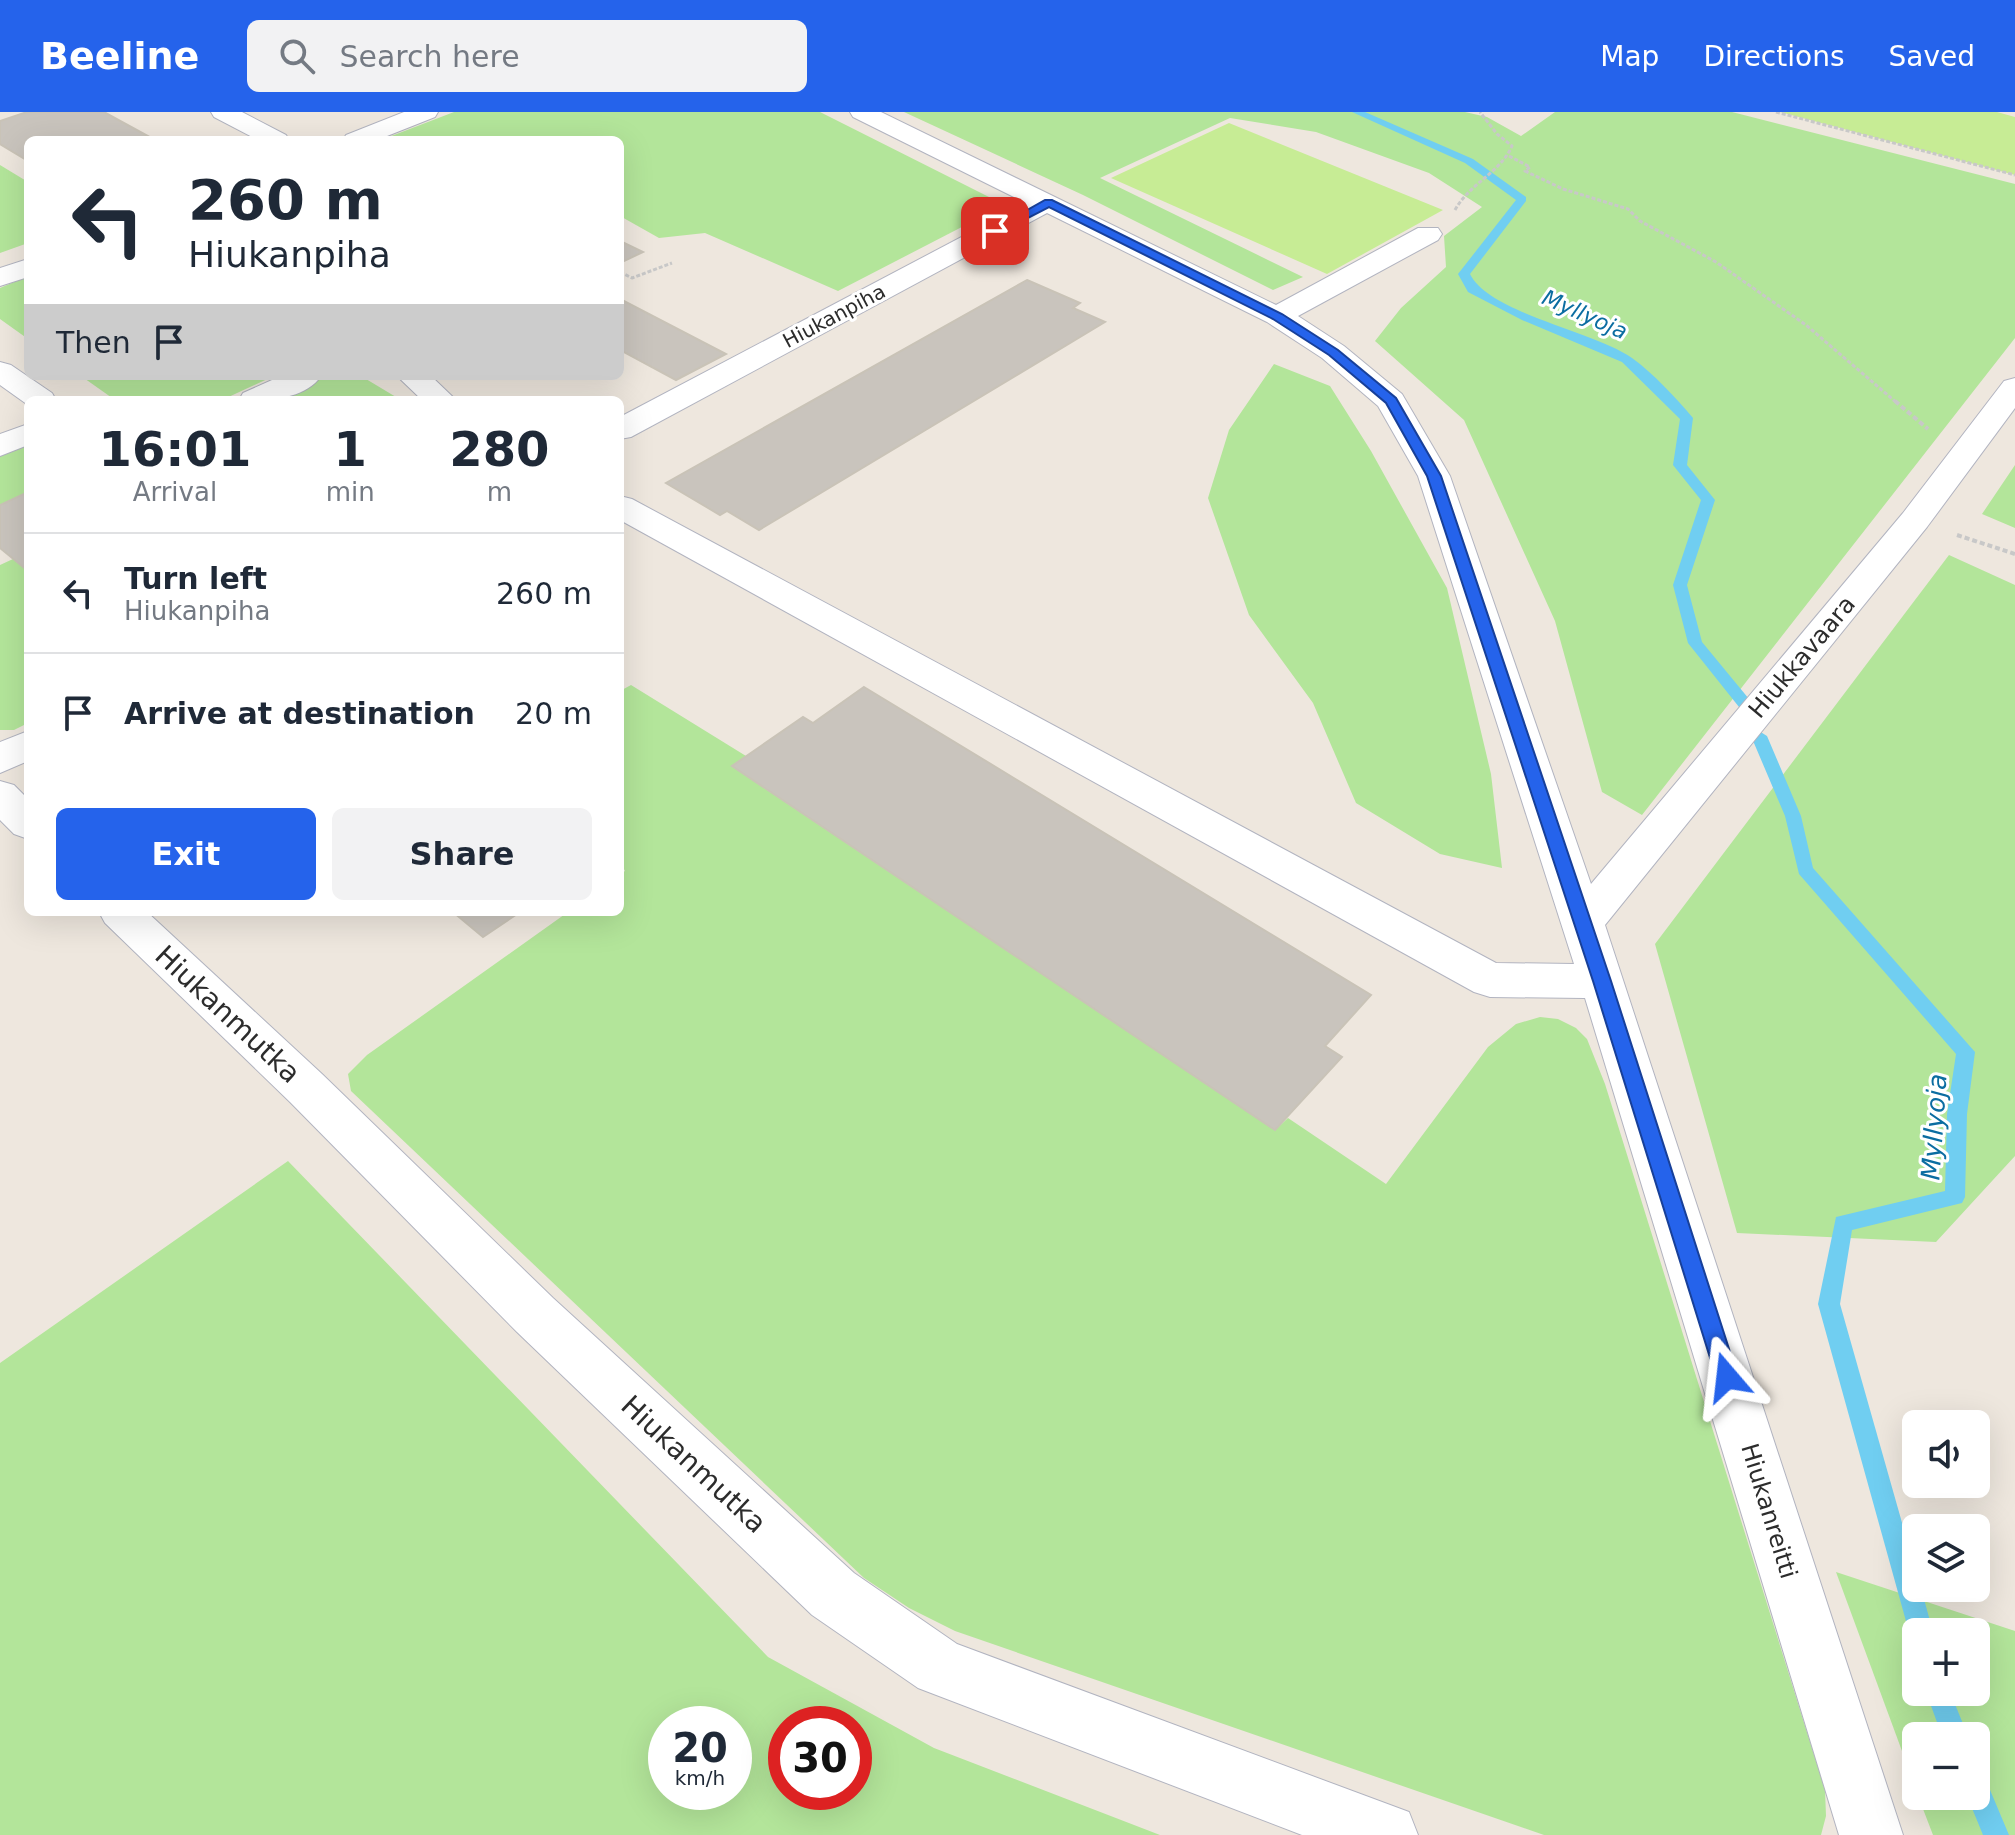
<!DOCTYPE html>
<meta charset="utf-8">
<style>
:root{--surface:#fff;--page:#f2f2f3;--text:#1f2937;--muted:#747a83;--line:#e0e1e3;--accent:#2563eb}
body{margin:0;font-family:"DejaVu Sans",sans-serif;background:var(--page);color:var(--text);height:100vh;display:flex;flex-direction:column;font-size:30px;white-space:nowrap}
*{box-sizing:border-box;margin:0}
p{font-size:26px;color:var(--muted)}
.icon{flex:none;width:44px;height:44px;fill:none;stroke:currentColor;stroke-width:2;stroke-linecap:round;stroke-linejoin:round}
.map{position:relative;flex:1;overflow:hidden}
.panel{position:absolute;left:24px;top:284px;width:600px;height:520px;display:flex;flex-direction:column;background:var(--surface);border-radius:12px;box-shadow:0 8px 32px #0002}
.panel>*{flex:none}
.top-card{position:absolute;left:24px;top:24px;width:600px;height:244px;border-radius:12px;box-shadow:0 8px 32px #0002;background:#fff;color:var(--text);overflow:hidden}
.buttons{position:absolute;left:1902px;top:1298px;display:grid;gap:16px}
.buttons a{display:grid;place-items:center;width:88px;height:88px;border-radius:12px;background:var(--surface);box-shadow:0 8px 32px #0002;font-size:40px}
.speed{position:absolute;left:648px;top:1594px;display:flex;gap:16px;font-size:40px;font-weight:700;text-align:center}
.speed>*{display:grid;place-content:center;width:104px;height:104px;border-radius:50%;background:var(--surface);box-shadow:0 8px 32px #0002;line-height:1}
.speed small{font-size:20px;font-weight:400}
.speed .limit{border:12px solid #d22;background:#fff;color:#111}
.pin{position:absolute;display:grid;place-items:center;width:68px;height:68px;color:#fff;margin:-34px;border-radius:16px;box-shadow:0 4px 12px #0006}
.me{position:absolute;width:88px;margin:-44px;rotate:343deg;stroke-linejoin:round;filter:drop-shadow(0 0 6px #0008)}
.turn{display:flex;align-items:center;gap:28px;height:168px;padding:0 32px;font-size:36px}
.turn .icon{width:104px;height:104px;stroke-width:2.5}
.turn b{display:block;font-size:56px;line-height:68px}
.then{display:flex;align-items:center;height:76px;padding:0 32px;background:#0003;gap:16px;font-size:30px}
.eta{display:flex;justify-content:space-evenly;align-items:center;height:136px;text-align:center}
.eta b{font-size:48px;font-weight:700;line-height:56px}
.primary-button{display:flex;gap:16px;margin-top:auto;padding:16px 32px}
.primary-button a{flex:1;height:92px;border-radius:12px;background:var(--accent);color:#fff;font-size:32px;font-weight:700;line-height:92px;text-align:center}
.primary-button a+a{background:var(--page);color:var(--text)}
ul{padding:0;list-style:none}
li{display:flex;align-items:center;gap:24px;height:120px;padding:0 32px;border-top:2px solid var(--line)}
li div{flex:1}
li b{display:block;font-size:30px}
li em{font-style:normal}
header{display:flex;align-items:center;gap:48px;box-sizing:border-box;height:112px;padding:0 40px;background:var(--accent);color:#fff}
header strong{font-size:38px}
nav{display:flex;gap:44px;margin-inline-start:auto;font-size:28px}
.search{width:560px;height:72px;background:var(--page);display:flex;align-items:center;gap:20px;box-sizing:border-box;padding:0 28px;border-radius:12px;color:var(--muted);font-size:30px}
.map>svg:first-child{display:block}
.green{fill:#b3e59a;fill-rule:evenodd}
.pitch{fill:#c7ec95}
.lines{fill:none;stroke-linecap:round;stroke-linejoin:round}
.stream{fill:#70cef1;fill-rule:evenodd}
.building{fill:#c9c4bd;stroke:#c9c3b7;stroke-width:2}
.minor-casing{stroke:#b2b4c0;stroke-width:2}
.path-far1{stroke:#c8c8c8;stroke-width:3;stroke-dasharray:4 2;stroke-linecap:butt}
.path{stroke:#c8c8c8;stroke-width:4;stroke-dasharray:5 3;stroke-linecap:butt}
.minor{fill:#fff;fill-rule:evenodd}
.route{fill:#2563eb;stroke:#184099;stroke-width:2}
.labels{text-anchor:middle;stroke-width:6;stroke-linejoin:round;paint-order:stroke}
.far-street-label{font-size:20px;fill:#2c2c2c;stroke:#fff}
.far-water-label{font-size:22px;font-style:italic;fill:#0b6da1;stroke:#fff}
.street-label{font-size:24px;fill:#2c2c2c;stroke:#fff}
.water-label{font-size:26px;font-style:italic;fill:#0b6da1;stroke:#fff}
.near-street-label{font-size:28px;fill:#2c2c2c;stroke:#fff}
</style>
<header>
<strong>Beeline</strong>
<div class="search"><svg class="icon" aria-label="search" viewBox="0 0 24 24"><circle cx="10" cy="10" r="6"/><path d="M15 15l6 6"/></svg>Search here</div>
<nav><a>Map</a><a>Directions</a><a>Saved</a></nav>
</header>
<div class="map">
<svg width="2015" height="1723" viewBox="0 0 2015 1723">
<rect width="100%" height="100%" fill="#eee7de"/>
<path class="green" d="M 454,0 L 820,0 L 991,86 L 987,102 L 838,179 L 705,121 L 659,126 L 620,104 L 624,83 L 620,77 L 620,28 L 381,28 Z
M 904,0 L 1465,0 L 1487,5 L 1521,24 L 1555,0 L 1732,0 L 2015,72 L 2015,226 L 1642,703 L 1602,680 L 1555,509 L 1464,308 L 1375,229 L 1401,196 L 1446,155 L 1444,124 L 1482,95 L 1429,61 L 1316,20 L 1230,6 L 1100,66 L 1303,165 L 1273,178 L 1083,83 Z
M 0,53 L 28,70 L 28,131 L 0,141 Z
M 28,164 L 28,227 L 0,207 L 0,176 Z
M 1274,252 L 1330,274 L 1371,339 L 1447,476 L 1491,662 L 1502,756 L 1440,742 L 1356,691 L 1313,591 L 1249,503 L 1208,386 L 1229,318 Z
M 81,264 L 274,264 L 222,288 L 115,288 Z
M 317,264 L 361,264 L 401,288 L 264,288 Z
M 28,328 L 28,380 L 0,393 L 0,340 Z
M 2015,353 L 2015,416 L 1982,402 Z
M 1949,443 L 2015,473 L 2015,1044 L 1936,1130 L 1737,1121 L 1655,832 Z
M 13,447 L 28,459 L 28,611 L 14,618 L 0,618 L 0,453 Z
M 631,573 L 746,644 L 733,655 L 1275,1018 L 1288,1006 L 1386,1072 L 1488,935 L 1516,912 L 1540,905 L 1558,907 L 1576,916 L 1587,927 L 1605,972 L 1825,1678 L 1826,1704 L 1821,1723 L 1544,1723 L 955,1519 L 909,1496 L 864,1466 L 351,979 L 348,962 L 367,943 L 568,800 L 620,800 L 620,762 L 625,759 L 620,750 L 620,579 Z
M 288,1049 L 768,1545 L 934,1636 L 1160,1723 L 0,1723 L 0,1251 ZM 666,1612 L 734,1612 L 734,1680 L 666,1680 ZM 786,1612 L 854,1612 L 854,1680 L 786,1680 Z
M 1836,1460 L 2015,1519 L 2015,1723 L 1933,1723 L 1918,1684 L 1976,1684 L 1976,1624 L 1916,1624 L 1916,1677 ZM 1916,1520 L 1976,1520 L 1976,1580 L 1916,1580 Z"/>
<path class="pitch" d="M 1780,0 L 1997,0 L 2015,5 L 2015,63 Z
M 1229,11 L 1443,98 L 1327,162 L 1111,66 Z"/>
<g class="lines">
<path class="stream" d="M 1352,0 L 1365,0 L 1473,47 L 1526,85 L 1526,89 L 1470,162 C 1490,202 1595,219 1632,246 C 1653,261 1676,286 1693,306 L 1687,353 L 1715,388 L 1687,473 L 1702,530 L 1749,587 L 1752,591 L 1749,595 L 1739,595 L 1688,531 L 1673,473 L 1701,388 L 1673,353 L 1680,307 L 1622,250 L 1522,208 L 1468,180 L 1458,162 L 1516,88 L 1465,51 Z
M 1759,619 L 1767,624 L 1801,704 L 1813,756 L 1975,940 L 1967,1002 L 1965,1085 L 1962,1091 L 1852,1118 L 1840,1192 L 1916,1460 L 1916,1476 L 1921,1476 L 1933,1520 L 1916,1520 L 1916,1530 L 1909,1520 L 1818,1192 L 1836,1105 L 1945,1079 L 1947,1002 L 1956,942 L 1799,762 L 1785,704 L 1751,624 Z
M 1926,1580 L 1950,1580 L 1968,1624 L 1942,1624 Z
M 1976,1662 L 1985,1666 L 2009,1723 L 1983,1723 L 1967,1684 L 1976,1684 Z"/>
</g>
<path class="building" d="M 27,0 L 104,0 L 155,28 L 28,28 L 28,49 L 0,32 L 0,9 Z
M 620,129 L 643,140 L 620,151 Z
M 1027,168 L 1080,191 L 1073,196 L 1105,210 L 759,418 L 727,399 L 720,403 L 666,371 Z
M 620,187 L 726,242 L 676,268 L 620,238 Z
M 28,380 L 28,459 L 0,436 L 0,393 Z
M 864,575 L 1371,883 L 1325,934 L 1342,945 L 1275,1018 L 732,654 L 803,605 L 813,611 Z
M 453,800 L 520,800 L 483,825 Z"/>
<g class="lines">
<g class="minor-casing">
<path id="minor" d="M 211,0 L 242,0 L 286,23 L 289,28 L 258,28 L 214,5 Z
M 404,0 L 438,0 L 435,5 L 377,28 L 343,28 L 346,23 Z
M 850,0 L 881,0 L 1276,193 L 1418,116 L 1438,116 L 1442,122 L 1438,128 L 1298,204 L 1344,234 L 1402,282 L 1450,364 L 1591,772 L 1903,401 L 2004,269 L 2015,266 L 2015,296 L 1927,415 L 1605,813 L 1903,1723 L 1839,1723 L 1585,886 L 1490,885 L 1474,880 L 620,408 L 620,384 L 632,387 L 1496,851 L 1574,852 L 1418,364 L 1378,294 L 1322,246 L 1267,210 L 1047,101 L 631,325 L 620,327 L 620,305 L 1026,91 L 853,5 Z
M 28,147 L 28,165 L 0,174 L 0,156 Z
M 0,250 L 11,253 L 52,281 L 56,288 L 28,288 L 28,293 L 0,273 Z
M 281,264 L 321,264 C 304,289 265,288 239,288 L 243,281 Z
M 397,264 L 431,264 L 456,288 L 422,288 Z
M 28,312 L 28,333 L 0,344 L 0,322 Z
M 28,619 L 28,649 L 0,661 L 0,630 Z
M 0,669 L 14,673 L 28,687 L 28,727 L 14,722 L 0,708 Z
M 99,800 L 147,800 L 322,962 L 553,1186 L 854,1461 L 957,1532 L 1409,1700 L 1418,1723 L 1302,1723 L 918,1576 L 812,1503 L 517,1220 L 290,990 L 105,811 Z"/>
</g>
<path class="path-far1" d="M 1776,0 L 2015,63
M 1509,44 L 1530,55 L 1525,59 L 1563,77 L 1628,97 L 1640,109 L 1716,150 L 1806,213 L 1897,291
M 1455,98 C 1469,72 1500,61 1512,34 L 1497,22 L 1480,0
M 620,160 L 632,166 L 672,151"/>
<path class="path" d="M 1895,289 L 1928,317
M 1957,423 L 2015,442"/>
<use href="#minor" class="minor"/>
</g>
<path class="route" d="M 1045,88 L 1052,88 L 1282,202 L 1338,238 L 1396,286 L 1441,364 L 1611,869 L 1738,1265 L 1735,1273 L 1727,1276 L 1719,1273 L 1716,1265 L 1593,869 L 1427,364 L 1386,291 L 1329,243 L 1273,207 L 1049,95 L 999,121 L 990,119 Z"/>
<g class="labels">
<g class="far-street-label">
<text transform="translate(834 204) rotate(-28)" y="7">Hiukanpiha</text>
</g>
<g class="far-water-label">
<text transform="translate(1585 202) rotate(24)" y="8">Myllyoja</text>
</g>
<g class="street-label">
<text transform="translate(1802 545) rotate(-50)" y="8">Hiukkavaara</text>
<text transform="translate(1769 1399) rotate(73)" y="8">Hiukanreitti</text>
</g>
<g class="water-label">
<text transform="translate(1934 1015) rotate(-86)" y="9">Myllyoja</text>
</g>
<g class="near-street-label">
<text transform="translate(228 902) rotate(43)" y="10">Hiukanmutka</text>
<text transform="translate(694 1352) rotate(43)" y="10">Hiukanmutka</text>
</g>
</g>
</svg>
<div class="buttons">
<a><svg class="icon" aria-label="sound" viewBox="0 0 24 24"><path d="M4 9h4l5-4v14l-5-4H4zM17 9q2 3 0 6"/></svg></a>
<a><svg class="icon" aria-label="layers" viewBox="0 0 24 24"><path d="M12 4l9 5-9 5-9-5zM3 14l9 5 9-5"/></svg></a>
<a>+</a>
<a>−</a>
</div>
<div class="speed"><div>20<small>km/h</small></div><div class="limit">30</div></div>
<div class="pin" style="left:995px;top:119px;background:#d93025"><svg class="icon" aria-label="arrive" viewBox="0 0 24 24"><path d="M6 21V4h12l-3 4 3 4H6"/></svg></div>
<svg class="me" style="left:1727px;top:1265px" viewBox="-20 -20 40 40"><path d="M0-17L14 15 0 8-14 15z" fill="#2563eb" stroke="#fff" stroke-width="4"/></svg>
<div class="top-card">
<div class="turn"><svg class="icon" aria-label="left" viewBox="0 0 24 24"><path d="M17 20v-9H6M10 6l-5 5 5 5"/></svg><div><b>260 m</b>Hiukanpiha</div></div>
<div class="then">Then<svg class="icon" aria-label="arrive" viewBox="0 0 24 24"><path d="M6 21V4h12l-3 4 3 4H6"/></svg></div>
</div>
<section class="panel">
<div class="eta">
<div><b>16:01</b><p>Arrival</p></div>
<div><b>1</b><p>min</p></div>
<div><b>280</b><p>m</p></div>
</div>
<ul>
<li><svg class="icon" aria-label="left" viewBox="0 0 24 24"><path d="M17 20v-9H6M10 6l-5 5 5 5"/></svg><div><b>Turn left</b><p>Hiukanpiha</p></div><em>260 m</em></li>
<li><svg class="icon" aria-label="arrive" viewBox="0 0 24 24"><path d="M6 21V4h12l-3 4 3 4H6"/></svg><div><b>Arrive at destination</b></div><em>20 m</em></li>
</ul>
<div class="primary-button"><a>Exit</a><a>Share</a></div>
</section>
</div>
